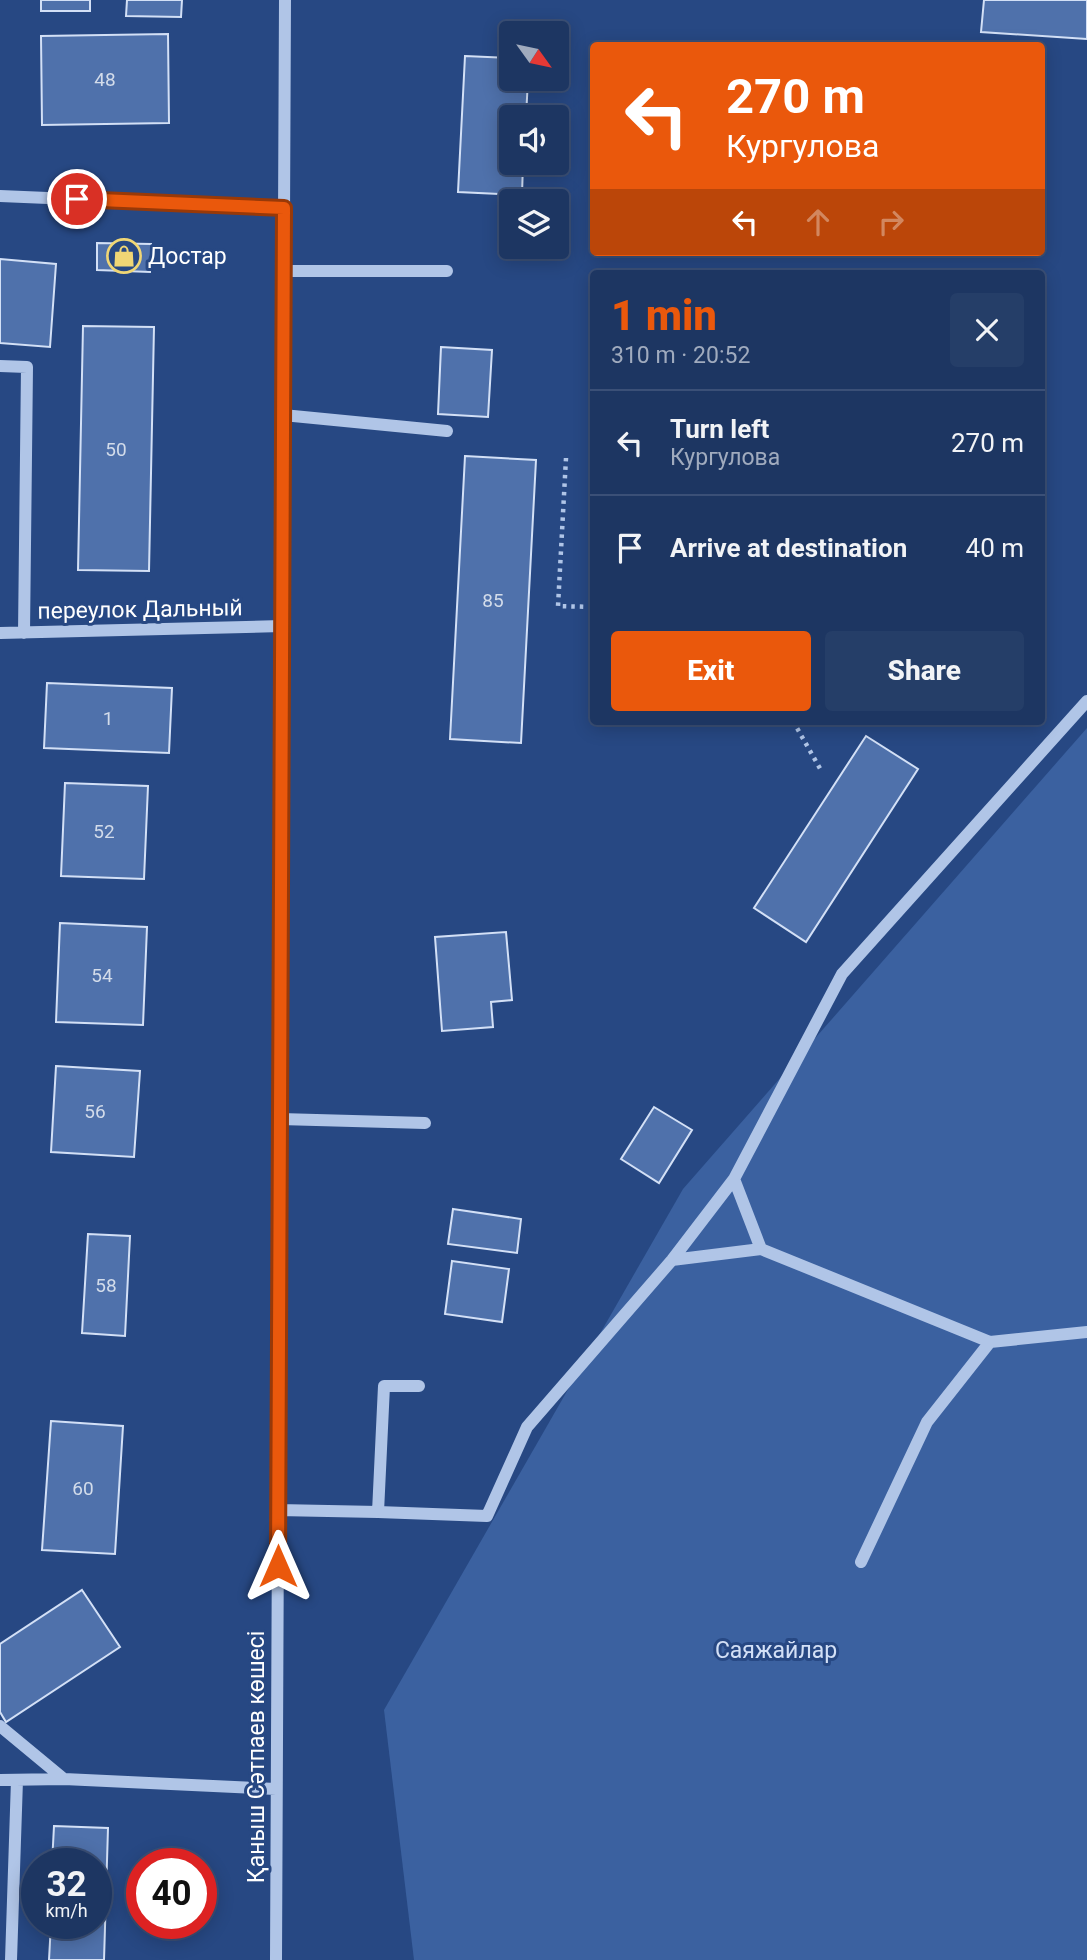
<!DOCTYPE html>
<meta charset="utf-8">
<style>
:root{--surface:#1d3662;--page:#253e68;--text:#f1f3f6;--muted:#a0abbe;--line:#3b5077;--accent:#ea580c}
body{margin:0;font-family:Roboto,sans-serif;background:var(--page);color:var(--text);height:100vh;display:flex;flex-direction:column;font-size:26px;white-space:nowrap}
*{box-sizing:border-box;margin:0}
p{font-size:23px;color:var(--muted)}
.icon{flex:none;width:38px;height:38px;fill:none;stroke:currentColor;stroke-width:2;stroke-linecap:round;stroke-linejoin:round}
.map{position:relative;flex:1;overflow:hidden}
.sheet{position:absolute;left:590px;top:270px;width:455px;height:455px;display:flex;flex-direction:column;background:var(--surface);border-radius:7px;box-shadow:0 4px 18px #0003,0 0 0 2px var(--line)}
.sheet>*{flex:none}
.banner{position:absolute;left:590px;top:42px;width:455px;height:214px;border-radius:7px;box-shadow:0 4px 18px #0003,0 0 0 2px var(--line);background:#ea580c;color:#fff;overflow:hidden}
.needle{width:46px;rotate:123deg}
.fabs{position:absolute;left:499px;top:21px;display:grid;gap:14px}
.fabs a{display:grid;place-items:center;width:70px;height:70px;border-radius:7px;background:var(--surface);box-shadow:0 4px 18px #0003,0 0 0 2px var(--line);font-size:35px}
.speed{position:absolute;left:21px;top:1848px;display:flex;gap:14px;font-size:35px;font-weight:700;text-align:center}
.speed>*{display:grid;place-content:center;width:91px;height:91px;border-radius:50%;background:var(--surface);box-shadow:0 4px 18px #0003,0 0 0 2px var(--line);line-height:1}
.speed small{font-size:18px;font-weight:400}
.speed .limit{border:10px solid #d22;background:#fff;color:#111}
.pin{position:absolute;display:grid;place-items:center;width:60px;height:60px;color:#fff;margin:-30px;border:4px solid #fff;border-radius:50%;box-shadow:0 2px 7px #0007}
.me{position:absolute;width:77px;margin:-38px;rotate:0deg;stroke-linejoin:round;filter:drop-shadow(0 0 5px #0008)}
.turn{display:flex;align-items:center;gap:24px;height:147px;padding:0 21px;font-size:32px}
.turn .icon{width:91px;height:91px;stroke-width:2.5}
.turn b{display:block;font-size:49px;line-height:60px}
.lanes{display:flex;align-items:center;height:66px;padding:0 21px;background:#0003;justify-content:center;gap:35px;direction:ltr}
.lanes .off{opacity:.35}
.round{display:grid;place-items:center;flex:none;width:74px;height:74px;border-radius:7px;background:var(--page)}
.summary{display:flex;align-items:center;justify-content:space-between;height:119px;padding:0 21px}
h1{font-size:42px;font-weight:800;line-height:52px;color:var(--accent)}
.action{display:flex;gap:14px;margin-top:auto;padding:14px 21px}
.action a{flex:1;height:80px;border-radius:7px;background:var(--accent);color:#fff;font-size:28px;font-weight:800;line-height:80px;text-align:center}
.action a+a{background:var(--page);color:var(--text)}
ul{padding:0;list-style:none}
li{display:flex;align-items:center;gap:21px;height:105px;padding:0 21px;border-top:2px solid var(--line)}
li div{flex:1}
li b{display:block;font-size:26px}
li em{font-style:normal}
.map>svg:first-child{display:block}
.green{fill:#3b61a0}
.building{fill:#4f71ab;stroke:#d3e0f6;stroke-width:2}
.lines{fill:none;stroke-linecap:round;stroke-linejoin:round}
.path{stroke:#b0c5e7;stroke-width:4.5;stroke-dasharray:3.5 5;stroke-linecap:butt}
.minor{stroke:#b0c5e7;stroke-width:12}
.route-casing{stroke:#983908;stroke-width:18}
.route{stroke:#ea580c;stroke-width:12}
.labels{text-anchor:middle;stroke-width:6;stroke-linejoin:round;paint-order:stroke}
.number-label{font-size:19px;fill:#d3dcea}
.poi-label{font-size:23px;fill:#fff;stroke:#274883;text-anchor:start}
.street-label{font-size:23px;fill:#fff;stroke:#274883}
.park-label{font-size:23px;fill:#d3e0f6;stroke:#274883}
</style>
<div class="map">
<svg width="1087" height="1960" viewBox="0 0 1087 1960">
<rect width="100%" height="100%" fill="#274883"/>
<path class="green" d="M 1087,728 L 1087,1960 L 414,1960 L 384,1710 L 683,1189 Z"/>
<path class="building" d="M 41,0 L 90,0 L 90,11 L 41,11 Z
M 127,0 L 182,0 L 181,17 L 126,16 Z
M 984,0 L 1087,0 L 1087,39 L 981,32 Z
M 168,34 L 169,123 L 42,125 L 41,36 Z
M 465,56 L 511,58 L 511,79 L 528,79 L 526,117 L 511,117 L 511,163 L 523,163 L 522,195 L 458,192 Z
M 97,243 L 151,244 L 150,272 L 97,270 Z
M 0,259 L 56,264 L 50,347 L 0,343 Z
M 83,326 L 154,327 L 149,571 L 78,570 Z
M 441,347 L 492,350 L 488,417 L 438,414 Z
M 465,456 L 536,460 L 521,743 L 450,739 Z
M 47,683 L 172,688 L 169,753 L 44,748 Z
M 866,736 L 918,769 L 806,942 L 754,908 Z
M 65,783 L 148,786 L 144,879 L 61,876 Z
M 60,923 L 147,927 L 143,1025 L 56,1022 Z
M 506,932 L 512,1000 L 491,1002 L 493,1027 L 442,1031 L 435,937 Z
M 56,1066 L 140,1071 L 134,1157 L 51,1152 Z
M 654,1107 L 692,1130 L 659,1183 L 621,1159 Z
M 453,1209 L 521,1219 L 517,1253 L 448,1244 Z
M 88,1234 L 130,1236 L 125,1336 L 82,1333 Z
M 452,1261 L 509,1269 L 502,1322 L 445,1314 Z
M 51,1421 L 123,1426 L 115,1554 L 42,1550 Z
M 82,1590 L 120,1647 L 6,1722 L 0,1712 L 0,1644 Z
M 54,1826 L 108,1828 L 104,1960 L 49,1960 L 51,1923 L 96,1923 L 96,1864 L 52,1864 Z"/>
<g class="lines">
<path class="path" d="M 566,458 L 558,606 L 593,607
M 793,721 L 822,772"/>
<path class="minor" d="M 0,196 L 284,208
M 283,271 L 447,271
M 0,366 L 27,367 L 24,633
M 283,415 L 447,431
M 0,633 L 282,626
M 280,1119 L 425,1123
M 734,1179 L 761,1249 L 990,1342 L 1087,1332
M 672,1260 L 761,1249
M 278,1510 L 378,1512 L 384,1386 L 419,1386
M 378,1512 L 487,1516 L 527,1427 L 672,1260 L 734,1179 L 842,974 L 1087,701
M 861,1562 L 927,1422 L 990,1342
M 0,1726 L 64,1779 L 276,1789
M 0,1780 L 64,1779
M 11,1960 L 17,1780
M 276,1960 L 285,0"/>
</g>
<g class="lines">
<g class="route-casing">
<path id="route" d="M 77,199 L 284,208 L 278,1566"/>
</g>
<use href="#route" class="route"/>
</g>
<defs>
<g id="shop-ring" transform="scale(1.75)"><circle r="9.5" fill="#274883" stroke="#f0d675" stroke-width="1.5"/><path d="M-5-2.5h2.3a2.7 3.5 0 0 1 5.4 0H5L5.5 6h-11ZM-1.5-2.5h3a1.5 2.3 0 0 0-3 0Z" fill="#f0d675"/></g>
</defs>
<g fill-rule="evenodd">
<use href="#shop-ring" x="124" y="256"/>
</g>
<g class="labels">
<g class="number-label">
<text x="105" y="86">48</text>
<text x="116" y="456">50</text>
<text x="493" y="607">85</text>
<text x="108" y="725">1</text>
<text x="104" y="838">52</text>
<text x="102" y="982">54</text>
<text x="95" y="1118">56</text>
<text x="106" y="1292">58</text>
<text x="83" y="1495">60</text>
</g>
<g class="poi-label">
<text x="148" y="264">Достар</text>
</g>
<g class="street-label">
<text transform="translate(140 609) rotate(-1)" y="8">переулок Дальный</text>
<text transform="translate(256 1757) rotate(-90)" y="8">Қаныш Сәтпаев көшесі</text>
</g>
<g class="park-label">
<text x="776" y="1658">Саяжайлар</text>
</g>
</g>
</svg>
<div class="fabs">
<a><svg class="needle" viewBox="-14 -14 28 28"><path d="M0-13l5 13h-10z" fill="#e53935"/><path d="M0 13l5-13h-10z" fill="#a0abbe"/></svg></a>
<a><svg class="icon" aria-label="sound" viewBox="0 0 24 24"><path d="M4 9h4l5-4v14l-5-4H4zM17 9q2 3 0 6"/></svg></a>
<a><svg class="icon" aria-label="layers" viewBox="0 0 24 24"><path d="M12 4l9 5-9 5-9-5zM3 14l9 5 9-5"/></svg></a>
</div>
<div class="speed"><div>32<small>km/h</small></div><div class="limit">40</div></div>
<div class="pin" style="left:77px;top:199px;background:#d93025"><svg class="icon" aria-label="arrive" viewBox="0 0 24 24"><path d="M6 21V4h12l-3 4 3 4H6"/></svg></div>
<svg class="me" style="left:278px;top:1566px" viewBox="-20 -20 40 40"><path d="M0-17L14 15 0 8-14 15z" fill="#ea580c" stroke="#fff" stroke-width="4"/></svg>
<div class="banner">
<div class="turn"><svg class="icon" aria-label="left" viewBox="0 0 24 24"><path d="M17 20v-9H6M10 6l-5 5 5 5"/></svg><div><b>270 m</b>Кургулова</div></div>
<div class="lanes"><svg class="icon" aria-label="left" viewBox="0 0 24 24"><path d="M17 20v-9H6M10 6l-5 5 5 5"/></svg><svg class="icon off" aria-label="ahead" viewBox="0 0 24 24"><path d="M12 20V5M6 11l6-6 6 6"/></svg><svg class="icon off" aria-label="right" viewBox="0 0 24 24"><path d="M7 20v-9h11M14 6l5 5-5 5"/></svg></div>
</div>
<section class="sheet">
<div class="summary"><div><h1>1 min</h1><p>310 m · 20:52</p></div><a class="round"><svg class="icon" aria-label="close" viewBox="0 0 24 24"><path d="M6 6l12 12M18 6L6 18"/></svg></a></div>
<ul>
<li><svg class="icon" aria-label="left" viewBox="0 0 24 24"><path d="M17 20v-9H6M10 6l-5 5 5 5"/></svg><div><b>Turn left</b><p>Кургулова</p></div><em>270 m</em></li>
<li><svg class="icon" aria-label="arrive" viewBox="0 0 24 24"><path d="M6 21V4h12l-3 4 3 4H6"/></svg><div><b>Arrive at destination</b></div><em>40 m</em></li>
</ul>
<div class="action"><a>Exit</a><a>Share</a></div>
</section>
</div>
